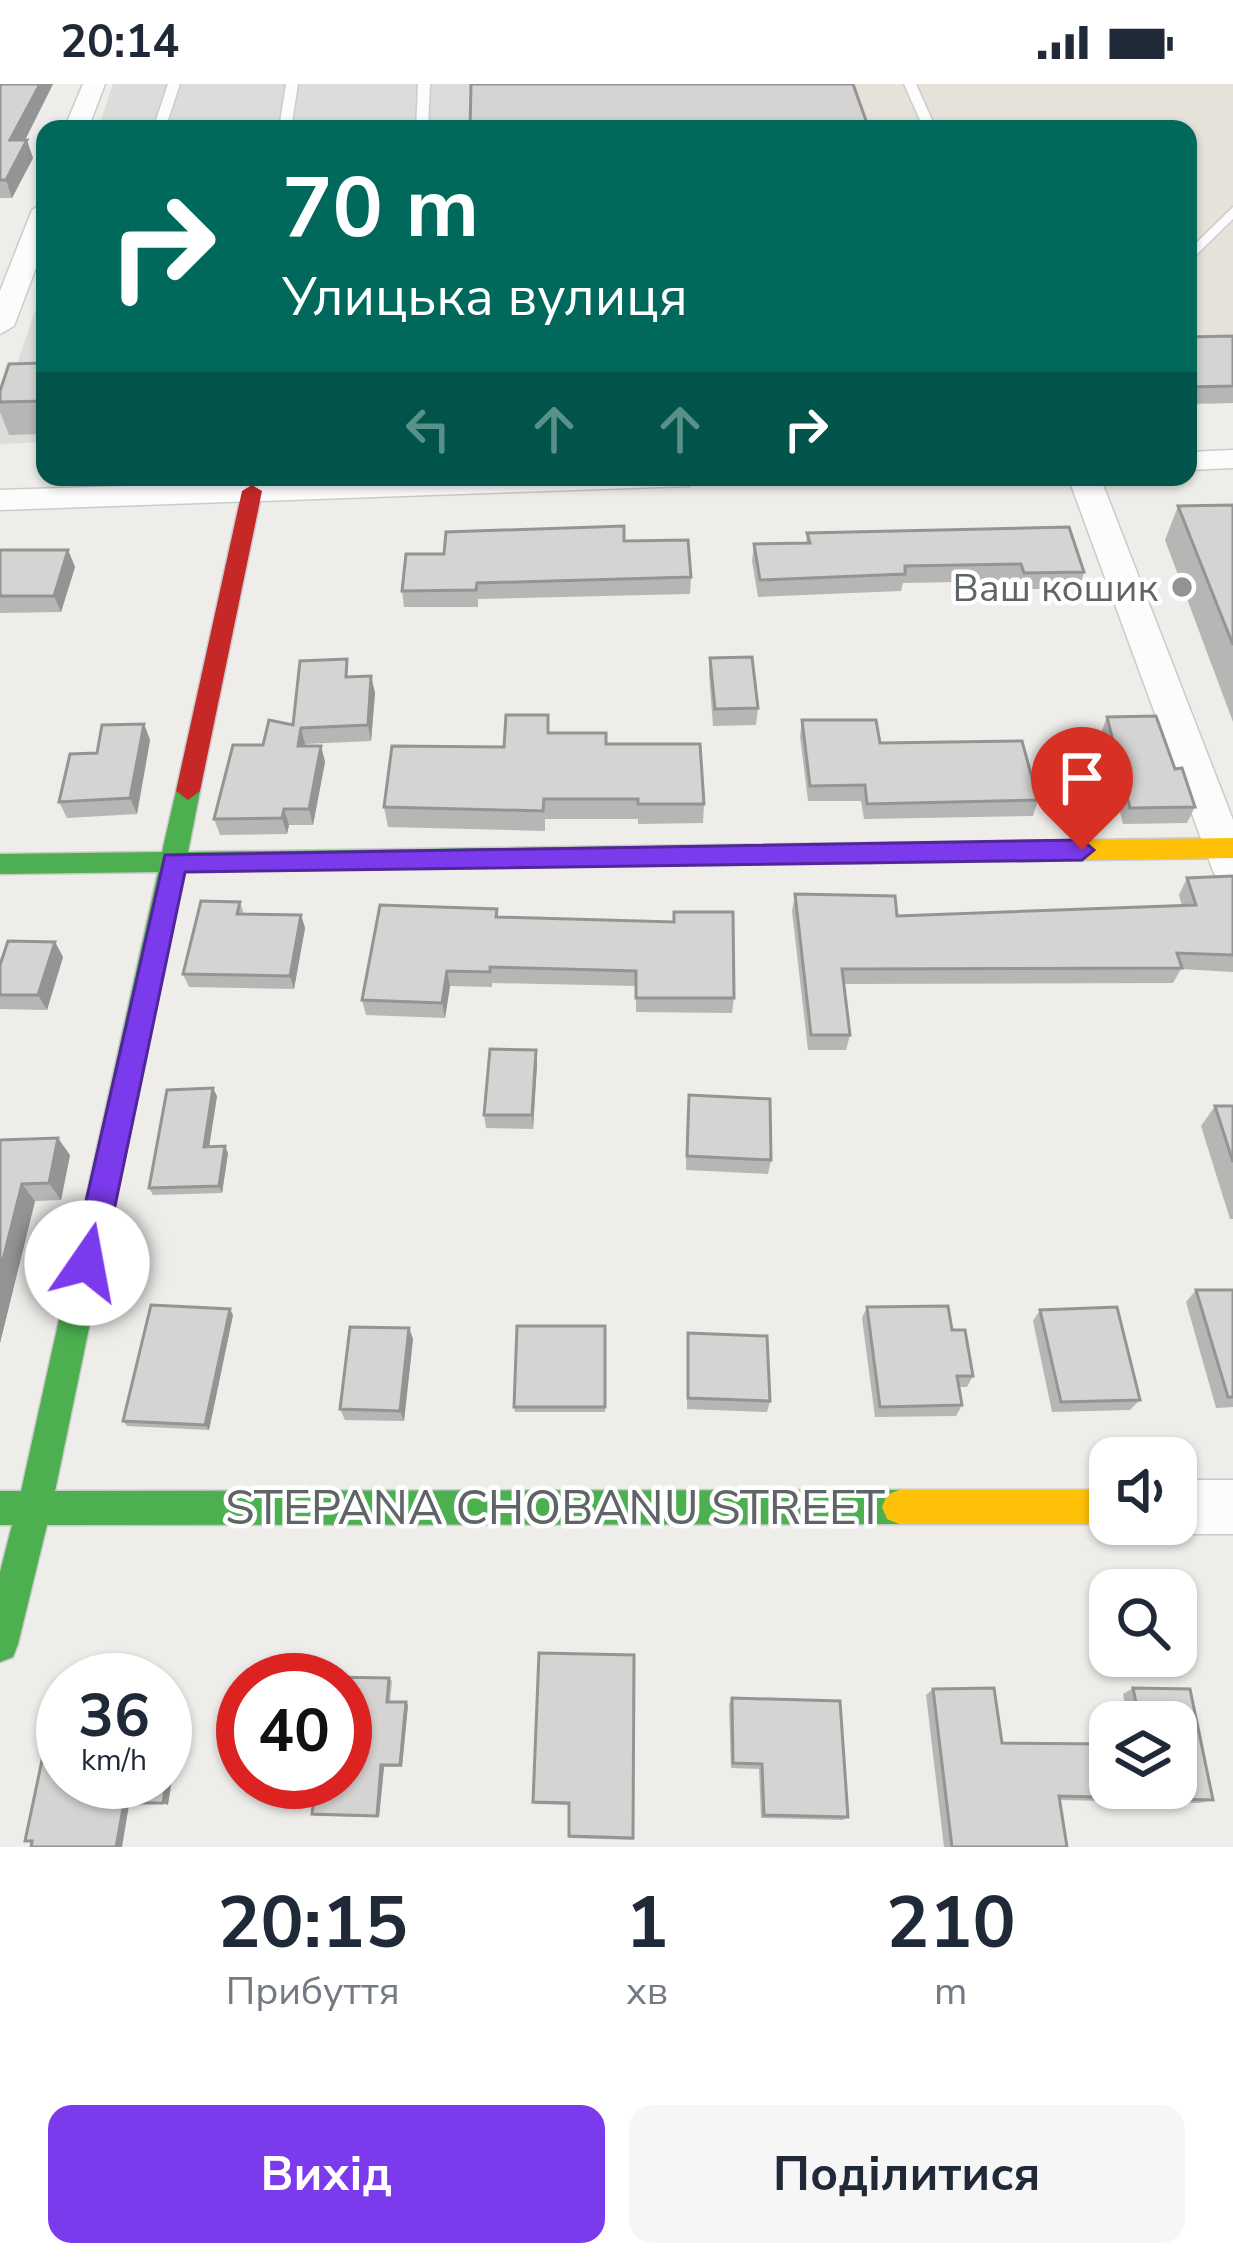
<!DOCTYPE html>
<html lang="uk">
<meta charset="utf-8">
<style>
:root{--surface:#fff;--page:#f6f6f7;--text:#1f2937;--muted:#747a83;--accent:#7c3aed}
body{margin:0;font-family:"Nunito Sans",sans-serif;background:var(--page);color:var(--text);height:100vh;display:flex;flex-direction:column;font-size:45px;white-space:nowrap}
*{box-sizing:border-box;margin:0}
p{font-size:39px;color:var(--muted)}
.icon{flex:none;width:66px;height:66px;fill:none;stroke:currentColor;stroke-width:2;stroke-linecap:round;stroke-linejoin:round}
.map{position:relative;height:1763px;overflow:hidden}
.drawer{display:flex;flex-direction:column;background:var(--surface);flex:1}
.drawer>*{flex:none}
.hud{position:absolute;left:36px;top:36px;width:1161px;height:366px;border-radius:24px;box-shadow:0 3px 9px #0004;background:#00695c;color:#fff;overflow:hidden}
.buttons{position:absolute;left:1089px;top:1353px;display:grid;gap:24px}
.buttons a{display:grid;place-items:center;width:108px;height:108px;border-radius:24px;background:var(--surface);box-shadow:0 3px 9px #0004;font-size:60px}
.speed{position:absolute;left:36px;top:1569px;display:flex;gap:24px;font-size:60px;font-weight:700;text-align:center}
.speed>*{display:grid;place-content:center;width:156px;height:156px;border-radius:50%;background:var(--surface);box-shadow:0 3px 9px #0004;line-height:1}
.speed small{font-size:30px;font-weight:400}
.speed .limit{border:18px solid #d22;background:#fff;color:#111}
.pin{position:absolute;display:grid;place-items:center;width:102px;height:102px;color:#fff;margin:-123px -51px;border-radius:50% 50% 50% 0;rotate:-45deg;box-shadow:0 0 12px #0007}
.pin .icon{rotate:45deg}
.me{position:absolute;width:132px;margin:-66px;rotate:12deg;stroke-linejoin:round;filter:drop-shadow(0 0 9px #0008)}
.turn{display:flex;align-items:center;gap:42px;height:252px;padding:0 48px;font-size:54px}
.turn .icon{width:156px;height:156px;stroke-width:2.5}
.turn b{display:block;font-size:84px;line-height:102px}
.lanes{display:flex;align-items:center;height:114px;padding:0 48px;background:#0003;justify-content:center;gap:60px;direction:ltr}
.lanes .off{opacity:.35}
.eta{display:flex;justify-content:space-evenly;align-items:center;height:204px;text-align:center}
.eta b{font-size:72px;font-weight:700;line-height:84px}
.primary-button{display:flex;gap:24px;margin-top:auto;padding:24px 48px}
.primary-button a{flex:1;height:138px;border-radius:24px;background:var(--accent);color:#fff;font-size:48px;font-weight:700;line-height:138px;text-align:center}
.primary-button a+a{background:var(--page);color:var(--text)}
.status{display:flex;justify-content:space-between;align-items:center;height:84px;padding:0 60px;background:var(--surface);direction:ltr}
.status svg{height:33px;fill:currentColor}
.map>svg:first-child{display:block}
.commercial{fill:#e7e2d9}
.industrial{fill:#dedcda}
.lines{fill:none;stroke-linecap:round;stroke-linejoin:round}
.lane-casing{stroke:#cbcbca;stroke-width:3}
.street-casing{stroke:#cbcbca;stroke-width:3}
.fast-casing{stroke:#c8cac9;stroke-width:3}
.slow-casing{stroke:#c8cac9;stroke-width:3}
.jam-casing{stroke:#c8cac9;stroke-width:3}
.lane{fill:#fcfcfc;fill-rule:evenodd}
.street{fill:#fcfcfc;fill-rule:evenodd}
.fast{fill:#4caf50;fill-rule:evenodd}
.slow{fill:#ffc107;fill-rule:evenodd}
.jam{fill:#c62828;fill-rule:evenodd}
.wall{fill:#b7b6b5}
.shaded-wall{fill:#959494}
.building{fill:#d5d4d3;stroke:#959494;stroke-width:3}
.route{fill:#7c3aed;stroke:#51269a;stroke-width:3}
.poi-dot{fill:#919495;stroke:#fff;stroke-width:4.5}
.labels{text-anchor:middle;stroke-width:9;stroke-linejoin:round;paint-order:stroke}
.poi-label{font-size:39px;fill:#5f6467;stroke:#fff;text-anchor:end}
.near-street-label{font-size:48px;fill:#5f6467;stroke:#fff}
</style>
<div class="status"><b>20:14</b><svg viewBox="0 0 49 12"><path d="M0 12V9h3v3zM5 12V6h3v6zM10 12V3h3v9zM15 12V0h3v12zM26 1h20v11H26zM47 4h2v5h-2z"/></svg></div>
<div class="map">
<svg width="1233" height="1763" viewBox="0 0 1233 1763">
<rect width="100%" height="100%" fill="#eeedea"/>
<path class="commercial" d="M 474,0 L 1233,0 L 1233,319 L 1188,320 L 1188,45 L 473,45 Z"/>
<path class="industrial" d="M 113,0 L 473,0 L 473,45 L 98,45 Z
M 45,198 L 45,358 L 0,360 L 0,329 Z"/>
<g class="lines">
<g class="lane-casing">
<path id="lane" d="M 168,0 L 180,0 L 165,45 L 153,45 Z
M 286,0 L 298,0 L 291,45 L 279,45 Z
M 418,0 L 430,0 L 428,45 L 416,45 Z
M 904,0 L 916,0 L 936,45 L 924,45 Z
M 1233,123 L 1233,135 L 1188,179 L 1188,167 Z"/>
</g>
<g class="street-casing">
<path id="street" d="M 83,0 L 105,0 L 88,45 L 64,45 Z
M 45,118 L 45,160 L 14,242 L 0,250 L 0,207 L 32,126 Z
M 1233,366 L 1233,384 L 1188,386 L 1188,368 Z
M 403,393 L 705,393 L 689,402 L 0,426 L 0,406 Z
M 1068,393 L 1100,393 L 1233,736 L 1233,802 L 1219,798 L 1213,787 Z
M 1176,1396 L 1233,1396 L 1233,1450 L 1176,1450 L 1157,1442 L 1176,1440 Z"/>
</g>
<g class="fast-casing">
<path id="fast" d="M 188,698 L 200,707 L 188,768 L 870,759 L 883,769 L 870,779 L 184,787 L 55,1407 L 899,1406 L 911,1411 L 916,1423 L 911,1435 L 899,1440 L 47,1441 L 18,1560 L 13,1573 L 0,1578 L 0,1488 L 12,1441 L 0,1441 L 0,1407 L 21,1407 L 22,1403 L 158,788 L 0,790 L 0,770 L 162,768 L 176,707 Z"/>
</g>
<g class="slow-casing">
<path id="slow" d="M 1233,754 L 1233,774 L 870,779 L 857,769 L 870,759 Z
M 899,1406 L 1110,1406 L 1111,1440 L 899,1440 L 887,1435 L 882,1423 L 887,1411 Z"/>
</g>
<g class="jam-casing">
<path id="jam" d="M 252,401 L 262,407 L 200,707 L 188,716 L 176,707 L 242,407 Z"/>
</g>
<use href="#lane" class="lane"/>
<use href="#street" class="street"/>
<use href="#fast" class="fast"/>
<use href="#slow" class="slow"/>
<use href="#jam" class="jam"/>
</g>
<path class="wall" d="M 0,0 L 53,0 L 25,56 L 33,74 L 12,114 L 0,114 Z
M 1233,252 L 1233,319 L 1188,320 L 1188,253 Z
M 45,279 L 45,350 L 9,351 L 0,328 L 0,307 Z
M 1233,421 L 1233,638 L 1165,456 L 1178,422 Z
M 807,449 L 1084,488 L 1079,505 L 1019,505 L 1016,497 L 903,499 L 901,507 L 758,513 L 752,477 L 754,460 L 806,459 Z
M 624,457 L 691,493 L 690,510 L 478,515 L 478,523 L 404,523 L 402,507 L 444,470 Z
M 0,466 L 68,466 L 75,483 L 61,528 L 0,529 Z
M 710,574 L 758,624 L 756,641 L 713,642 L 709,590 Z
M 371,592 L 375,609 L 371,657 L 305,660 L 305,662 L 321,662 L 325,678 L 313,741 L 289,741 L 287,750 L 220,751 L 214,735 L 293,641 L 350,593 Z
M 1107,633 L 1175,685 L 1195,723 L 1187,739 L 1123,740 L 1101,649 Z
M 802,636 L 880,659 L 1038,716 L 1033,732 L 864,735 L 861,717 L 808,717 L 800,652 Z
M 144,640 L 150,656 L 137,730 L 67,734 L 59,718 L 97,669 Z
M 549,649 L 606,660 L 704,720 L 703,739 L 638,740 L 638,735 L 545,735 L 545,747 L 388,743 L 384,723 L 504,663 Z
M 1233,792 L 1233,888 L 1181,885 L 1173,899 L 844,900 L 850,951 L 846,966 L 808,966 L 792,827 L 795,810 L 897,832 L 1182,822 L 1179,811 L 1187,794 Z
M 240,818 L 244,830 L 301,831 L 305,844 L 294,905 L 189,903 L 183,890 Z
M 497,825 L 498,833 L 734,914 L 732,929 L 636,928 L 636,902 L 492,899 L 492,903 L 450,902 L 445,934 L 366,931 L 362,916 Z
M 55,858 L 63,873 L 47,926 L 0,925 L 0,881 Z
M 536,966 L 537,980 L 533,1045 L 486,1044 L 484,1031 Z
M 217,1012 L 209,1063 L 228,1069 L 222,1109 L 153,1111 L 149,1104 Z
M 1215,1022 L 1233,1022 L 1233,1135 L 1230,1135 L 1201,1042 Z
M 687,1025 L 771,1076 L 768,1090 L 686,1086 Z
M 0,1056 L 70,1071 L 61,1116 L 35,1117 L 0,1259 Z
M 1196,1206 L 1233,1206 L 1233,1323 L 1216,1324 L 1186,1218 Z
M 867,1223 L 952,1246 L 973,1292 L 967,1303 L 959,1303 L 962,1321 L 956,1332 L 875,1333 L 862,1234 Z
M 1040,1226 L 1140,1316 L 1130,1326 L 1052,1328 L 1033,1237 Z
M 233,1231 L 209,1346 L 127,1342 L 123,1337 Z
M 605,1242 L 605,1328 L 515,1328 L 514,1323 Z
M 409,1244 L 413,1255 L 404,1337 L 345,1336 L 340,1325 Z
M 688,1249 L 770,1317 L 767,1328 L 687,1325 Z
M 634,1571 L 633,1756 L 569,1754 L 569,1721 L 534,1720 L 533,1718 Z
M 389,1594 L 392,1597 L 390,1618 L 408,1621 L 402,1683 L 384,1683 L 379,1733 L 315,1732 L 312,1730 Z
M 994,1604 L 1002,1659 L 1098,1660 L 1096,1651 L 1110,1646 L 1110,1704 L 1176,1704 L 1176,1638 L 1128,1638 L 1123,1610 L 1133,1604 L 1190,1605 L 1213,1716 L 1200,1719 L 1060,1716 L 1067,1763 L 944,1763 L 926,1611 L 933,1605 Z
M 732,1614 L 848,1733 L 843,1736 L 761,1734 L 759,1685 L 731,1684 L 729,1620 Z"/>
<path class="shaded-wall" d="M 40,0 L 53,0 L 16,74 L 10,56 Z
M 27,56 L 33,74 L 12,114 L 6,96 Z
M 68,466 L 75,483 L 61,528 L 54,512 Z
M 371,592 L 375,609 L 371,657 L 368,641 Z
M 144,640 L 150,656 L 137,730 L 130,714 Z
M 301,644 L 305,660 L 302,678 L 298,662 Z
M 321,662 L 325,678 L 313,741 L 309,725 Z
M 284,725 L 289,741 L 287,750 L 282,734 Z
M 301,831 L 305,844 L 294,905 L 290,892 Z
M 55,858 L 63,873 L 47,926 L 38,911 Z
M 447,887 L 450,902 L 445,934 L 442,919 Z
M 536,966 L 537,980 L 533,1045 L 532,1031 Z
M 213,1004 L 217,1012 L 208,1070 L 204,1063 Z
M 58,1054 L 70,1071 L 61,1116 L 49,1099 Z
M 225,1062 L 228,1069 L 222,1109 L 219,1102 Z
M 22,1100 L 35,1117 L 0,1259 L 0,1187 Z
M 230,1225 L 233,1231 L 209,1346 L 205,1341 Z
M 409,1244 L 413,1255 L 404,1337 L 400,1327 Z
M 406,1618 L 408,1621 L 402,1683 L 400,1681 Z
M 178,1624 L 183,1627 L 168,1721 L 163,1719 Z
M 381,1681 L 384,1683 L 379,1733 L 377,1732 Z
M 124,1719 L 129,1721 L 122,1763 L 116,1763 Z"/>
<path class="building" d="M 0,0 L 40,0 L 10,56 L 27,56 L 6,96 L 0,96 Z
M 471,0 L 853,0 L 869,45 L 470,45 Z
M 1233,252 L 1233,302 L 1188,303 L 1188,253 Z
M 45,279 L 45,317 L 0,318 L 0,307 L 9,280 Z
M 1233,421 L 1233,561 L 1178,422 Z
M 624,442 L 624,457 L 688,456 L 691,493 L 477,499 L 476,506 L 402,507 L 406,470 L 444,470 L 446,448 Z
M 1069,443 L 1084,488 L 1024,489 L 1021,480 L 905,482 L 905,490 L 760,496 L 754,460 L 810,459 L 807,449 Z
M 0,466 L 68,466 L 54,512 L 0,512 Z
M 752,573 L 758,624 L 715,625 L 710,574 Z
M 347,575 L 346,593 L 371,592 L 368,641 L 301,644 L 298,662 L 321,662 L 309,725 L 284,725 L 282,734 L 214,735 L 233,661 L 263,661 L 269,636 L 293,641 L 300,577 Z
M 506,631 L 548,631 L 548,649 L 606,649 L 606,660 L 700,660 L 704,720 L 638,720 L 638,715 L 544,715 L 543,727 L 384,723 L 392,662 L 504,663 Z
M 1156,632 L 1175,685 L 1182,684 L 1195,723 L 1130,724 L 1107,633 Z
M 802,636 L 876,636 L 880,659 L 1022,657 L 1038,716 L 867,720 L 865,701 L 810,702 Z
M 144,640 L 130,714 L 59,718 L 70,670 L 97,669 L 102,641 Z
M 1233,792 L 1233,871 L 1177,869 L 1182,884 L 842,885 L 850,951 L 811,951 L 795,810 L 895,812 L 897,832 L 1196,821 L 1187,794 Z
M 201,817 L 240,818 L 237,830 L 301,831 L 290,892 L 183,890 Z
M 380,821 L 497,825 L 496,833 L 674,838 L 674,828 L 733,828 L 734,914 L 636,914 L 636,887 L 490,883 L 490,888 L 447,887 L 442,919 L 362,916 Z
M 8,857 L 55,858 L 38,911 L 0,911 L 0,881 Z
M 490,965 L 536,966 L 532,1031 L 484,1031 Z
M 213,1004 L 204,1063 L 225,1062 L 219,1102 L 149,1104 L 167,1006 Z
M 689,1011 L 770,1015 L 771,1076 L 687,1072 Z
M 1215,1022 L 1233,1022 L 1233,1078 Z
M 58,1054 L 49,1099 L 22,1100 L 0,1187 L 0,1056 Z
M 1196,1206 L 1233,1206 L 1233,1313 L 1228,1313 Z
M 151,1221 L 230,1225 L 205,1341 L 123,1337 Z
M 948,1222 L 952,1246 L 965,1246 L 973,1292 L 957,1292 L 962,1321 L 880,1323 L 867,1223 Z
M 1117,1223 L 1140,1316 L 1061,1318 L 1040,1226 Z
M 517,1242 L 605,1242 L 605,1323 L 514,1323 Z
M 350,1243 L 409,1244 L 400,1327 L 340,1325 Z
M 688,1249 L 767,1252 L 770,1317 L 688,1314 Z
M 539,1569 L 634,1571 L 633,1754 L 569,1752 L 569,1719 L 533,1718 Z
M 327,1593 L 389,1594 L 387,1618 L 406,1618 L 400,1681 L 381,1681 L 377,1732 L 312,1730 L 316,1698 L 345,1698 L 345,1596 L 327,1596 Z
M 994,1604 L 1002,1659 L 1109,1660 L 1107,1646 L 1110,1646 L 1110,1704 L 1176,1704 L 1176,1638 L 1140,1638 L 1133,1604 L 1190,1605 L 1213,1716 L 1059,1712 L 1067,1763 L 952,1763 L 933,1605 Z
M 732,1614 L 840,1617 L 848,1733 L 764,1731 L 762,1680 L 733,1679 Z
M 53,1624 L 63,1624 L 63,1698 L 165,1698 L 165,1624 L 178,1624 L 163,1719 L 124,1719 L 116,1763 L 31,1763 L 32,1757 L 25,1757 Z"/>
<path class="route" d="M 1082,756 L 1094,766 L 1082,776 L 185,788 L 103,1179 L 98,1190 L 87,1194 L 76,1190 L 72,1179 L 165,771 Z"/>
<circle class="poi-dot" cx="1182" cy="503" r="12"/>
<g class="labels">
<g class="poi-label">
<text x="1158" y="517">Ваш кошик</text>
</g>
<g class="near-street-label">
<text x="555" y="1440">STEPANA CHOBANU STREET</text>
</g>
</g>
</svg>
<div class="buttons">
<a><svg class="icon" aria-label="sound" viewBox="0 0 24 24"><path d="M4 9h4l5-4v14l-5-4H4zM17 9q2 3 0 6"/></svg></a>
<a><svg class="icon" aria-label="search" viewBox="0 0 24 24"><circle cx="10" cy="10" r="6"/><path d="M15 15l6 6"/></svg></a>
<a><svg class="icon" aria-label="layers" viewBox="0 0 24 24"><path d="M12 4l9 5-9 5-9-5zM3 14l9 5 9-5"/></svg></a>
</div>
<div class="speed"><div>36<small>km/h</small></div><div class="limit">40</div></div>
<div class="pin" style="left:1082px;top:766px;background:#d93025"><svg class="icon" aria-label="arrive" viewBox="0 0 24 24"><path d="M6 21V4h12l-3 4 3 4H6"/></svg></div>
<svg class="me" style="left:87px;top:1179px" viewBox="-20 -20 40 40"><circle r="19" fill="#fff"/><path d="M0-13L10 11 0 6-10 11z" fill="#7c3aed"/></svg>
<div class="hud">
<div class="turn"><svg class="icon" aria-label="right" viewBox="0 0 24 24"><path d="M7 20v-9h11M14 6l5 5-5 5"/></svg><div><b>70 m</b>Улицька вулиця</div></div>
<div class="lanes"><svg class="icon off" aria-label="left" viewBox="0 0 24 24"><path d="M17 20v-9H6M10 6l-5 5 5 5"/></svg><svg class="icon off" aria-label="ahead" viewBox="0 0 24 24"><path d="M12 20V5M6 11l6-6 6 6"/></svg><svg class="icon off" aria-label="ahead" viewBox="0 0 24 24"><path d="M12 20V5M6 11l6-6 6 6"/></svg><svg class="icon" aria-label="right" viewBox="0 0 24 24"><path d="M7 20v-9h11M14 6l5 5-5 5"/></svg></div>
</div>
</div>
<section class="drawer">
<div class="eta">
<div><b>20:15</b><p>Прибуття</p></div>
<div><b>1</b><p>хв</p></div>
<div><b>210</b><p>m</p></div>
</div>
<div class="primary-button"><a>Вихід</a><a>Поділитися</a></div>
</section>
